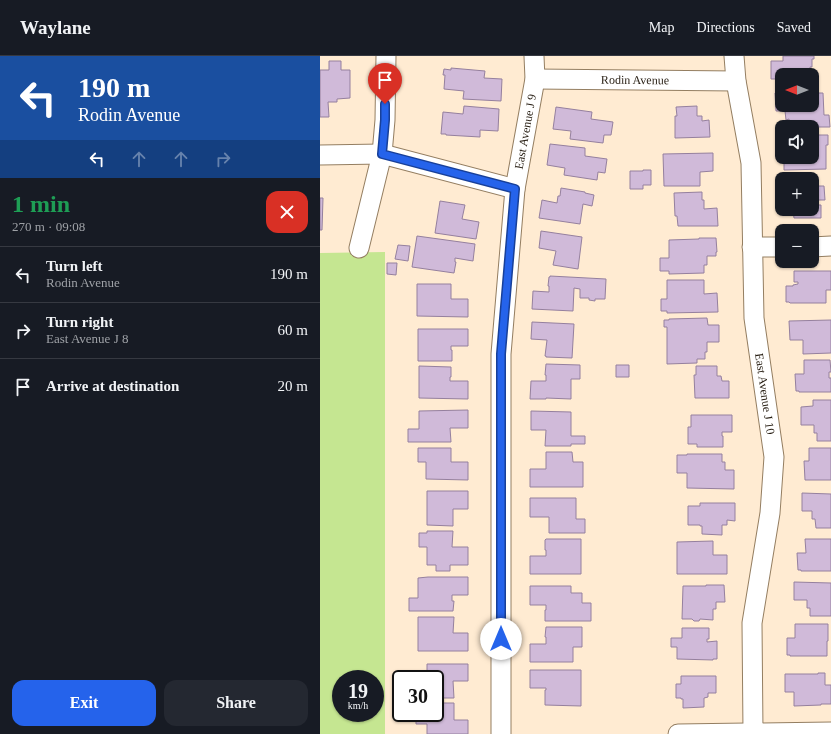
<!DOCTYPE html>
<meta charset="utf-8">
<style>
:root{--surface:#171b24;--page:#242831;--text:#f1f3f6;--muted:#9ea1a6;--line:#363941;--accent:#2563eb}
body{margin:0;font-family:"Times New Roman",serif;background:var(--page);color:var(--text);height:100vh;display:flex;flex-direction:column;font-size:15px;white-space:nowrap}
*{box-sizing:border-box;margin:0}
p{font-size:13px;color:var(--muted)}
.icon{flex:none;width:22px;height:22px;fill:none;stroke:currentColor;stroke-width:2;stroke-linecap:round;stroke-linejoin:round}
.map{position:relative;flex:1;overflow:hidden}
.side{display:flex;flex-direction:column;background:var(--surface);width:320px}
.side>*{flex:none}
.banner{background:#1a4fa0;color:#fff;overflow:hidden}
.needle{width:26px;rotate:270deg}
.tools{position:absolute;left:455px;top:12px;display:grid;gap:8px}
.tools a{display:grid;place-items:center;width:44px;height:44px;border-radius:8px;background:var(--surface);box-shadow:0 1px 3px #0004;font-size:20px}
.speed{position:absolute;left:12px;top:614px;display:flex;gap:8px;font-size:20px;font-weight:700;text-align:center}
.speed>*{display:grid;place-content:center;width:52px;height:52px;border-radius:50%;background:var(--surface);box-shadow:0 1px 3px #0004;line-height:1}
.speed small{font-size:10px;font-weight:400}
.speed .limit{border:2px solid #111;border-radius:6px;background:#fff;color:#111}
.pin{position:absolute;display:grid;place-items:center;width:34px;height:34px;color:#fff;margin:-41px -17px;border-radius:50% 50% 50% 0;rotate:-45deg;box-shadow:0 0 4px #0007}
.pin .icon{rotate:45deg}
.me{position:absolute;width:44px;margin:-22px;rotate:0deg;stroke-linejoin:round;filter:drop-shadow(0 0 3px #0008)}
.turn{display:flex;align-items:center;gap:14px;height:84px;padding:0 12px;font-size:18px}
.turn .icon{width:52px;height:52px;stroke-width:2.5}
.turn b{display:block;font-size:28px;line-height:34px}
.lanes{display:flex;align-items:center;height:38px;padding:0 12px;background:#0003;justify-content:center;gap:20px;direction:ltr}
.lanes .off{opacity:.35}
.round{display:grid;place-items:center;flex:none;width:42px;height:42px;border-radius:12px;background:var(--page)}
.head{display:flex;align-items:center;justify-content:space-between;height:68px;padding:0 12px}
h1{font-size:24px;font-weight:700;line-height:30px;color:#1e9e55}
.button{display:flex;gap:8px;margin-top:auto;padding:8px 12px}
.button a{flex:1;height:46px;border-radius:12px;background:var(--accent);color:#fff;font-size:16px;font-weight:700;line-height:46px;text-align:center}
.button a+a{background:var(--page);color:var(--text)}
ul{padding:0;list-style:none}
li{display:flex;align-items:center;gap:12px;height:56px;padding:0 12px;border-top:1px solid var(--line)}
li div{flex:1}
li b{display:block;font-size:15px}
li em{font-style:normal}
header{display:flex;align-items:center;gap:24px;box-sizing:border-box;height:56px;padding:0 20px;background:var(--surface);border-bottom:1px solid var(--line)}
header strong{font-size:19px}
nav{display:flex;gap:22px;margin-inline-start:auto;font-size:14px}
main{display:flex;flex:1;min-height:0}
.map>svg:first-child{display:block}
.green{fill:#c5e691;fill-rule:evenodd}
.building{fill:#d0bad9;stroke:#95809e}
.lines{fill:none;stroke-linecap:round;stroke-linejoin:round}
.minor-casing{stroke:#947e61;stroke-width:21}
.minor{stroke:#fff;stroke-width:19}
.route-casing{stroke:#184099;stroke-width:10}
.route{stroke:#2563eb;stroke-width:7}
.labels{text-anchor:middle;stroke-width:3;stroke-linejoin:round;paint-order:stroke}
.street-label{font-size:12px;fill:#261d12;stroke:#ffebd2}
</style>
<header>
<strong>Waylane</strong>
<nav><a>Map</a><a>Directions</a><a>Saved</a></nav>
</header>
<main>
<section class="side">
<div class="banner">
<div class="turn"><svg class="icon" aria-label="left" viewBox="0 0 24 24"><path d="M17 20v-9H6M10 6l-5 5 5 5"/></svg><div><b>190 m</b>Rodin Avenue</div></div>
<div class="lanes"><svg class="icon" aria-label="left" viewBox="0 0 24 24"><path d="M17 20v-9H6M10 6l-5 5 5 5"/></svg><svg class="icon off" aria-label="ahead" viewBox="0 0 24 24"><path d="M12 20V5M6 11l6-6 6 6"/></svg><svg class="icon off" aria-label="ahead" viewBox="0 0 24 24"><path d="M12 20V5M6 11l6-6 6 6"/></svg><svg class="icon off" aria-label="right" viewBox="0 0 24 24"><path d="M7 20v-9h11M14 6l5 5-5 5"/></svg></div>
</div>
<div class="head"><div><h1>1 min</h1><p>270 m · 09:08</p></div><a class="round" style="background:#d93025;color:#fff"><svg class="icon" aria-label="close" viewBox="0 0 24 24"><path d="M6 6l12 12M18 6L6 18"/></svg></a></div>
<ul>
<li><svg class="icon" aria-label="left" viewBox="0 0 24 24"><path d="M17 20v-9H6M10 6l-5 5 5 5"/></svg><div><b>Turn left</b><p>Rodin Avenue</p></div><em>190 m</em></li>
<li><svg class="icon" aria-label="right" viewBox="0 0 24 24"><path d="M7 20v-9h11M14 6l5 5-5 5"/></svg><div><b>Turn right</b><p>East Avenue J 8</p></div><em>60 m</em></li>
<li><svg class="icon" aria-label="arrive" viewBox="0 0 24 24"><path d="M6 21V4h12l-3 4 3 4H6"/></svg><div><b>Arrive at destination</b></div><em>20 m</em></li>
</ul>
<div class="button"><a>Exit</a><a>Share</a></div>
</section>
<div class="map">
<svg width="511" height="678" viewBox="0 0 511 678">
<rect width="100%" height="100%" fill="#ffebd2"/>
<path class="green" d="M 65,196 L 65,678 L 0,678 L 0,197 ZM 21,623 L 55,623 L 55,657 L 21,657 Z"/>
<path class="building" d="M 463,0 L 494,0 L 494,3 L 492,3 L 492,11 L 490,11 L 490,19 L 462,19 L 462,23 L 451,23 L 451,5 L 463,5 Z
M 9,5 L 21,5 L 21,14 L 30,14 L 30,42 L 17,43 L 17,46 L 8,46 L 9,61 L 0,61 L 0,14 L 9,14 Z
M 131,12 L 165,15 L 164,22 L 182,23 L 181,45 L 143,43 L 144,35 L 124,33 L 125,19 L 123,19 L 124,13 L 131,14 Z
M 455,37 L 462,37 L 462,49 L 492,49 L 492,37 L 503,37 L 504,59 L 509,59 L 510,71 L 469,71 L 469,63 L 466,64 L 465,55 L 456,55 Z
M 144,50 L 179,53 L 178,75 L 160,74 L 160,81 L 126,79 L 126,78 L 121,78 L 123,56 L 143,58 Z
M 377,50 L 377,60 L 382,60 L 382,65 L 389,64 L 390,81 L 355,82 L 355,60 L 357,60 L 356,51 Z
M 236,51 L 272,56 L 271,63 L 293,66 L 291,79 L 284,79 L 283,87 L 250,83 L 251,75 L 233,73 Z
M 492,78 L 497,78 L 497,79 L 508,79 L 508,89 L 506,89 L 506,113 L 464,114 L 464,107 L 463,107 L 464,101 L 492,101 Z
M 230,88 L 265,92 L 265,100 L 287,103 L 285,117 L 278,116 L 277,124 L 244,119 L 245,112 L 227,109 Z
M 393,97 L 393,115 L 380,116 L 380,130 L 344,130 L 343,98 Z
M 323,114 L 331,114 L 331,129 L 323,129 L 323,133 L 310,133 L 310,115 L 323,115 Z
M 497,130 L 504,130 L 505,144 L 498,144 L 498,149 L 501,149 L 501,162 L 474,162 L 473,153 L 492,153 L 492,131 L 497,131 Z
M 241,132 L 265,136 L 265,137 L 274,139 L 272,150 L 263,148 L 260,168 L 219,162 L 222,144 L 237,147 L 238,140 L 240,140 Z
M 382,136 L 382,144 L 384,144 L 384,153 L 397,152 L 398,170 L 358,170 L 357,160 L 355,160 L 354,137 Z
M 0,142 L 3,142 L 2,174 L 0,174 Z
M 120,145 L 145,149 L 142,163 L 159,166 L 156,183 L 115,177 Z
M 221,175 L 262,181 L 258,213 L 233,209 L 236,195 L 219,192 Z
M 97,180 L 155,188 L 153,205 L 135,202 L 135,206 L 136,206 L 134,217 L 92,211 Z
M 379,182 L 396,182 L 397,196 L 396,196 L 396,200 L 387,200 L 387,209 L 384,209 L 384,217 L 349,218 L 349,215 L 340,215 L 340,202 L 349,202 L 349,184 L 379,183 Z
M 78,189 L 90,190 L 88,205 L 75,203 Z
M 67,207 L 77,207 L 76,219 L 67,218 Z
M 474,215 L 511,215 L 511,234 L 506,234 L 506,247 L 470,247 L 469,246 L 466,246 L 466,230 L 473,230 L 473,229 L 478,228 L 478,226 L 474,226 Z
M 230,220 L 286,223 L 285,243 L 275,243 L 275,245 L 269,244 L 269,242 L 260,242 L 260,233 L 254,232 L 253,255 L 212,253 L 213,235 L 229,236 L 229,230 L 228,230 L 229,221 L 230,221 Z
M 347,224 L 384,224 L 384,238 L 397,237 L 398,256 L 347,257 L 347,255 L 341,255 L 341,243 L 347,243 Z
M 97,228 L 131,228 L 131,243 L 148,243 L 148,261 L 97,260 Z
M 387,262 L 388,269 L 399,269 L 399,286 L 387,286 L 387,296 L 385,296 L 385,303 L 377,303 L 377,307 L 347,308 L 347,271 L 344,271 L 344,264 L 349,264 L 349,263 Z
M 511,264 L 511,297 L 483,298 L 483,284 L 470,284 L 469,265 Z
M 212,266 L 254,268 L 252,302 L 226,301 L 226,300 L 225,300 L 227,284 L 211,283 Z
M 98,273 L 148,273 L 148,290 L 131,290 L 131,294 L 132,294 L 132,305 L 98,305 Z
M 484,304 L 510,304 L 511,316 L 509,316 L 509,322 L 511,322 L 511,336 L 479,336 L 479,335 L 476,335 L 475,318 L 484,318 Z
M 226,308 L 260,309 L 260,323 L 251,323 L 251,343 L 226,342 L 226,343 L 210,343 L 211,325 L 226,325 L 226,319 L 225,319 Z
M 296,309 L 309,309 L 309,321 L 296,321 Z
M 99,310 L 131,311 L 131,321 L 130,321 L 130,325 L 148,325 L 148,343 L 99,342 Z
M 376,310 L 397,310 L 397,320 L 401,320 L 402,325 L 409,325 L 409,342 L 375,342 L 374,319 L 376,319 Z
M 493,344 L 511,344 L 511,385 L 497,385 L 497,377 L 494,377 L 494,369 L 481,369 L 481,351 L 493,350 Z
M 148,354 L 148,372 L 130,372 L 131,386 L 88,386 L 88,373 L 99,373 L 99,355 Z
M 211,355 L 251,356 L 251,380 L 265,380 L 265,388 L 251,388 L 251,390 L 225,390 L 226,374 L 211,374 Z
M 371,359 L 412,359 L 412,376 L 402,376 L 402,380 L 403,380 L 403,391 L 377,391 L 377,388 L 368,388 L 368,371 L 371,371 Z
M 98,392 L 131,392 L 131,406 L 148,406 L 148,424 L 106,423 L 106,406 L 98,406 Z
M 489,392 L 511,392 L 511,424 L 485,424 L 484,405 L 489,405 Z
M 226,396 L 252,396 L 253,406 L 263,406 L 263,431 L 210,431 L 210,413 L 226,413 Z
M 367,398 L 402,398 L 402,406 L 405,406 L 405,414 L 414,414 L 414,433 L 367,432 L 367,417 L 357,417 L 357,399 L 367,399 Z
M 107,435 L 148,435 L 148,453 L 133,453 L 133,470 L 107,469 Z
M 482,437 L 511,438 L 511,472 L 496,472 L 495,463 L 492,463 L 492,455 L 482,455 Z
M 210,442 L 256,442 L 256,463 L 265,463 L 265,477 L 229,477 L 229,461 L 210,461 Z
M 380,447 L 415,447 L 415,465 L 407,464 L 407,469 L 402,469 L 402,479 L 382,478 L 382,470 L 380,470 L 380,469 L 368,469 L 368,450 L 380,450 Z
M 107,475 L 133,475 L 132,491 L 148,491 L 148,509 L 130,509 L 130,515 L 116,515 L 116,509 L 107,509 L 107,491 L 99,491 L 99,477 L 107,477 Z
M 226,483 L 261,483 L 261,518 L 210,518 L 210,500 L 226,500 L 226,494 L 225,494 L 225,484 Z
M 485,483 L 511,483 L 511,515 L 481,515 L 481,514 L 478,514 L 477,497 L 486,497 Z
M 393,485 L 393,499 L 407,499 L 407,518 L 357,518 L 357,486 Z
M 108,521 L 148,521 L 148,539 L 132,539 L 132,545 L 134,545 L 133,555 L 89,555 L 89,542 L 98,542 L 98,522 Z
M 474,526 L 511,527 L 511,560 L 490,560 L 490,552 L 487,552 L 487,544 L 474,544 Z
M 386,529 L 404,529 L 405,546 L 396,546 L 396,553 L 393,553 L 393,564 L 380,563 L 379,565 L 374,565 L 372,563 L 362,563 L 363,530 L 386,530 Z
M 210,530 L 251,530 L 251,537 L 262,537 L 262,547 L 271,547 L 271,565 L 225,565 L 225,554 L 226,554 L 226,549 L 210,549 Z
M 98,561 L 134,561 L 133,577 L 148,577 L 148,595 L 98,595 Z
M 475,568 L 508,568 L 508,585 L 507,585 L 507,600 L 470,600 L 470,599 L 467,599 L 467,582 L 475,582 Z
M 226,571 L 262,571 L 262,591 L 253,591 L 253,606 L 210,606 L 210,588 L 226,588 L 226,581 L 225,581 Z
M 362,572 L 389,572 L 389,583 L 387,583 L 387,586 L 397,585 L 397,603 L 393,603 L 393,604 L 357,603 L 357,591 L 351,591 L 351,582 L 362,582 Z
M 107,608 L 148,608 L 148,625 L 133,625 L 134,642 L 115,642 L 115,623 L 107,623 Z
M 210,614 L 261,614 L 261,650 L 225,649 L 225,634 L 226,634 L 226,632 L 210,632 Z
M 498,617 L 505,617 L 505,629 L 511,629 L 511,648 L 501,648 L 501,649 L 474,650 L 474,636 L 465,636 L 465,618 L 498,618 Z
M 361,620 L 396,620 L 396,637 L 388,637 L 388,641 L 384,642 L 384,651 L 363,652 L 363,643 L 361,643 L 361,642 L 356,642 L 356,628 L 361,628 Z
M 115,647 L 134,647 L 134,664 L 148,664 L 148,678 L 107,678 L 107,668 L 96,668 L 96,657 L 115,657 Z"/>
<g class="lines">
<g class="minor-casing">
<g id="minor">
<path id="s1" d="M 414,0 L 416,25 L 431,107 L 434,262 L 454,401 L 450,457 L 432,567 L 433,676"/>
<path id="s2" d="M 215,23 L 416,25"/>
<path d="M 0,99 L 62,98 L 195,133"/>
<path d="M 432,191 L 462,191"/>
<path d="M 492,191 L 511,190"/>
<path d="M 39,192 L 62,98 L 65,64 L 66,0"/>
<path id="s3" d="M 181,678 L 181,298 L 195,133 L 215,23 L 214,0"/>
<path d="M 358,678 L 511,676"/>
</g>
</g>
<use href="#minor" class="minor"/>
</g>
<g class="lines">
<g class="route-casing">
<path id="route" d="M 65,48 L 65,64 L 62,98 L 195,133 L 181,298 L 181,583"/>
</g>
<use href="#route" class="route"/>
</g>
<g class="labels">
<g class="street-label">
<text dy="4" stroke="none"><textPath href="#s2" startOffset="100">Rodin Avenue</textPath></text>
<text dy="4" stroke="none"><textPath href="#s3" startOffset="604">East Avenue J 9</textPath></text>
<text dy="4" stroke="none"><textPath href="#s1" startOffset="340">East Avenue J 10</textPath></text>
</g>
</g>
</svg>
<div class="tools">
<a><svg class="needle" viewBox="-14 -14 28 28"><path d="M0-13l5 13h-10z" fill="#e53935"/><path d="M0 13l5-13h-10z" fill="#9ea1a6"/></svg></a>
<a><svg class="icon" aria-label="sound" viewBox="0 0 24 24"><path d="M4 9h4l5-4v14l-5-4H4zM17 9q2 3 0 6"/></svg></a>
<a>+</a>
<a>−</a>
</div>
<div class="speed"><div>19<small>km/h</small></div><div class="limit">30</div></div>
<div class="pin" style="left:65px;top:48px;background:#d93025"><svg class="icon" aria-label="arrive" viewBox="0 0 24 24"><path d="M6 21V4h12l-3 4 3 4H6"/></svg></div>
<svg class="me" style="left:181px;top:583px" viewBox="-20 -20 40 40"><circle r="19" fill="#fff"/><path d="M0-13L10 11 0 6-10 11z" fill="#2563eb"/></svg>
</div>
</main>
